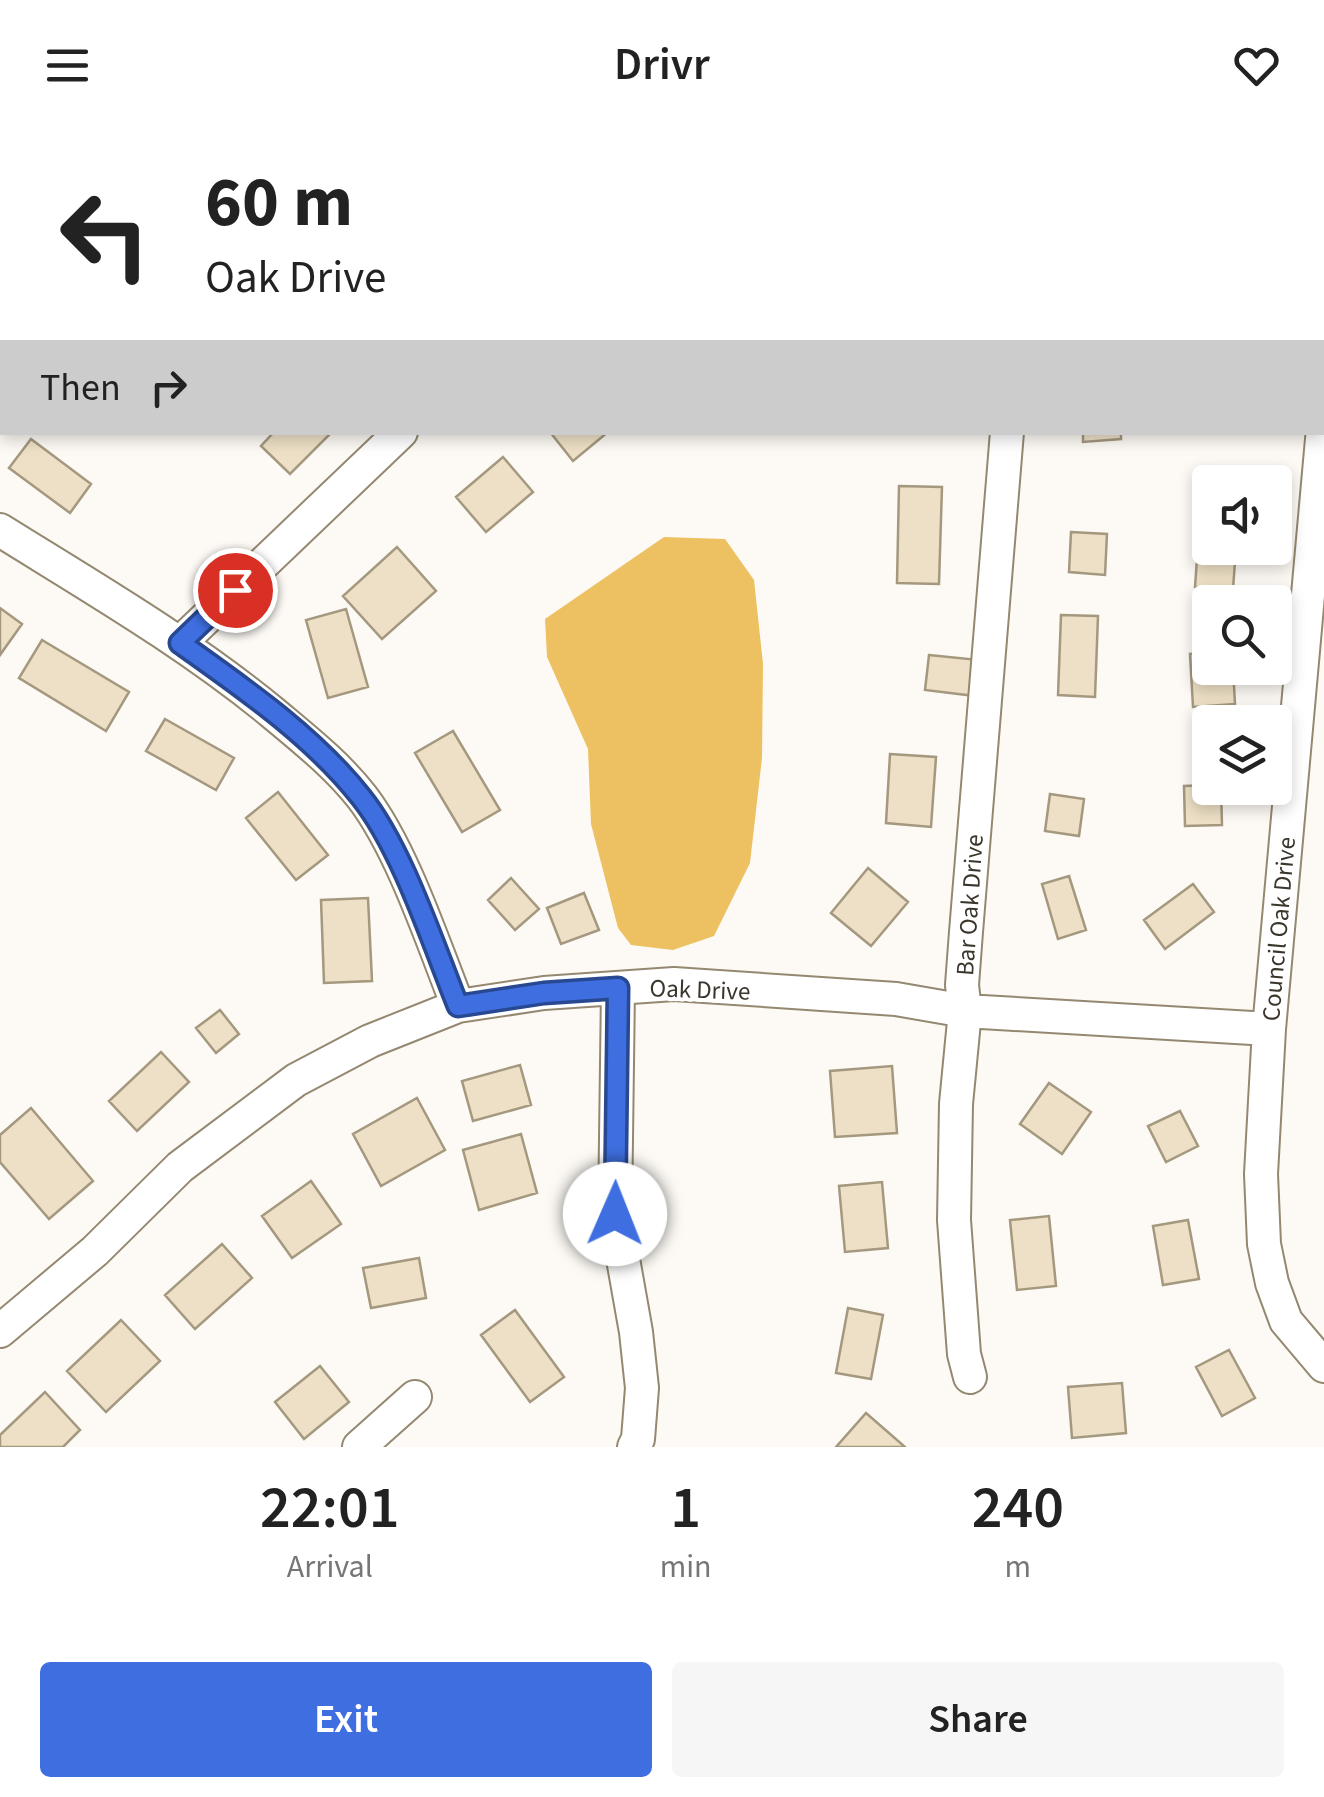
<!DOCTYPE html>
<style>
:root{--surface:#fff;--page:#f6f6f6;--text:#222;--muted:#767676;--accent:#3e6edf}
body{margin:0;font-family:"Source Sans 3",sans-serif;background:var(--page);color:var(--text);height:100vh;display:flex;flex-direction:column;font-size:38px;white-space:nowrap}
*{box-sizing:border-box;margin:0}
p{font-size:32px;color:var(--muted)}
.icon{flex:none;width:55px;height:55px;fill:none;stroke:currentColor;stroke-width:2;stroke-linecap:round;stroke-linejoin:round}
.map{position:relative;height:1317px;overflow:hidden}
.drawer{display:flex;flex-direction:column;background:var(--surface);flex:1}
.drawer>*{flex:none}
.guide{position:absolute;left:0px;top:0px;width:1325px;height:305px;box-shadow:0 5px 15px #0003;background:#fff;color:var(--text);overflow:hidden}
.fabs{position:absolute;left:1192px;top:335px;display:grid;gap:20px}
.fabs a{display:grid;place-items:center;width:100px;height:100px;border-radius:10px;background:var(--surface);box-shadow:0 5px 15px #0003;font-size:50px}
.pin{position:absolute;display:grid;place-items:center;width:85px;height:85px;color:#fff;margin:-42px;border:5px solid #fff;border-radius:50%;box-shadow:0 2px 10px #0007}
.me{position:absolute;width:110px;margin:-55px;rotate:1deg;stroke-linejoin:round;filter:drop-shadow(0 0 8px #0008)}
.turn{display:flex;align-items:center;gap:35px;height:210px;padding:0 40px;font-size:45px}
.turn .icon{width:130px;height:130px;stroke-width:2.5}
.turn b{display:block;font-size:70px;line-height:85px}
.then{display:flex;align-items:center;height:95px;padding:0 40px;background:#0003;gap:20px;font-size:38px}
.eta{display:flex;justify-content:space-evenly;align-items:center;height:170px;text-align:center}
.eta b{font-size:60px;font-weight:600;line-height:70px}
.primary-button{display:flex;gap:20px;margin-top:auto;padding:20px 40px}
.primary-button a{flex:1;height:115px;border-radius:10px;background:var(--accent);color:#fff;font-size:40px;font-weight:600;line-height:115px;text-align:center}
.primary-button a+a{background:var(--page);color:var(--text)}
header{display:flex;justify-content:space-between;align-items:center;height:130px;padding:0 40px;background:var(--surface);font-size:45px;font-weight:600}
.map>svg:first-child{display:block}
.water{fill:#edc061}
.building{fill:#ede0c6;stroke:#a4987f;stroke-width:2.5}
.lines{fill:none;stroke-linecap:round;stroke-linejoin:round}
.minor-casing{stroke:#948870;stroke-width:36}
.minor{stroke:#fff;stroke-width:32}
.route-casing{stroke:#284891;stroke-width:25}
.route{stroke:#3e6edf;stroke-width:18}
.labels{text-anchor:middle;stroke-width:8;stroke-linejoin:round;paint-order:stroke}
.street-label{font-size:25px;fill:#3b362c;stroke:#fff}
</style>
<header><svg class="icon" aria-label="menu" viewBox="0 0 24 24"><path d="M4 6h16M4 12h16M4 18h16"/></svg>Drivr<svg class="icon" aria-label="heart" viewBox="0 0 24 24"><path d="M12 20l-8-8c-3-5 5-10 8-4 3-6 11-1 8 4z"/></svg></header>
<div class="map">
<svg width="1324" height="1317" viewBox="0 0 1324 1317">
<rect width="100%" height="100%" fill="#fdfaf5"/>
<path class="water" d="M 664,407 L 725,409 L 754,450 L 763,534 L 762,628 L 750,733 L 714,806 L 673,820 L 631,815 L 618,798 L 591,694 L 588,619 L 547,527 L 545,489 Z"/>
<path class="building" d="M 172,0 L 265,0 L 172,2 Z
M 274,302 L 331,302 L 331,303 L 290,344 L 261,316 Z
M 550,302 L 608,302 L 573,331 Z
M 1083,302 L 1121,302 L 1121,309 L 1083,312 Z
M 31,309 L 91,354 L 70,383 L 9,338 Z
M 503,327 L 533,362 L 486,402 L 456,367 Z
M 899,356 L 942,357 L 939,454 L 897,453 Z
M 1200,387 L 1210,388 L 1210,418 L 1236,418 L 1233,459 L 1195,457 Z
M 1071,402 L 1107,404 L 1105,445 L 1069,442 Z
M 397,417 L 436,461 L 382,509 L 343,466 Z
M 0,478 L 22,494 L 0,525 Z
M 346,479 L 368,557 L 328,568 L 306,490 Z
M 1061,485 L 1098,486 L 1095,567 L 1058,565 Z
M 42,510 L 129,562 L 106,601 L 19,548 Z
M 1210,523 L 1210,538 L 1233,538 L 1235,574 L 1193,577 L 1190,524 Z
M 929,525 L 979,530 L 975,566 L 925,560 Z
M 165,589 L 234,628 L 216,660 L 146,621 Z
M 453,601 L 500,680 L 462,702 L 415,623 Z
M 890,624 L 936,627 L 931,697 L 886,693 Z
M 1210,655 L 1221,658 L 1222,695 L 1185,696 L 1184,656 Z
M 278,662 L 328,725 L 296,750 L 246,688 Z
M 1050,664 L 1084,669 L 1079,706 L 1045,701 Z
M 868,738 L 908,772 L 871,816 L 831,783 Z
M 1069,746 L 1086,800 L 1058,809 L 1042,754 Z
M 511,748 L 539,779 L 515,800 L 488,770 Z
M 1193,754 L 1214,782 L 1165,819 L 1144,790 Z
M 584,763 L 599,800 L 561,814 L 547,778 Z
M 368,768 L 372,851 L 324,853 L 321,770 Z
M 220,880 L 239,904 L 216,923 L 196,898 Z
M 161,922 L 189,952 L 137,1001 L 109,971 Z
M 520,935 L 531,975 L 473,991 L 462,951 Z
M 892,936 L 897,1003 L 835,1007 L 830,941 Z
M 1049,953 L 1091,982 L 1062,1024 L 1020,994 Z
M 417,968 L 445,1020 L 381,1056 L 353,1004 Z
M 31,978 L 93,1051 L 49,1089 L 0,1032 L 0,1005 Z
M 1180,981 L 1198,1016 L 1166,1032 L 1148,996 Z
M 521,1004 L 537,1063 L 479,1080 L 463,1020 Z
M 311,1051 L 341,1094 L 292,1128 L 262,1086 Z
M 882,1052 L 888,1118 L 845,1122 L 839,1056 Z
M 1049,1086 L 1056,1156 L 1017,1160 L 1010,1090 Z
M 1188,1090 L 1199,1149 L 1163,1155 L 1153,1096 Z
M 222,1114 L 252,1148 L 195,1199 L 165,1165 Z
M 419,1128 L 426,1168 L 371,1178 L 363,1138 Z
M 848,1178 L 883,1185 L 871,1249 L 836,1243 Z
M 515,1180 L 564,1247 L 530,1272 L 481,1205 Z
M 121,1190 L 160,1231 L 106,1282 L 67,1241 Z
M 1229,1220 L 1255,1268 L 1222,1286 L 1196,1237 Z
M 320,1236 L 349,1272 L 304,1309 L 275,1272 Z
M 1122,1253 L 1126,1303 L 1072,1308 L 1068,1257 Z
M 45,1262 L 80,1300 L 63,1317 L 0,1317 L 0,1305 Z
M 866,1283 L 905,1317 L 836,1317 Z"/>
<g class="lines">
<g class="minor-casing">
<path id="minor" d="M 735,2 L 737,0
M 1032,2 L 1033,0
M 1324,287 L 1269,899 L 1261,1044 L 1264,1114 L 1272,1153 L 1286,1191 L 1324,1236
M 0,400 C 93,458 188,513 273,583 C 304,609 337,635 362,667 C 402,719 433,813 458,876
M 180,513 L 401,302
M 618,858 L 615,1084 L 636,1202 L 642,1258 L 638,1309 L 634,1317
M 0,1201 L 95,1121 L 180,1037 L 296,950 L 370,911 L 458,876 L 544,863 L 674,854 L 896,869 L 965,881 L 1269,899
M 970,1247 L 964,1224 L 954,1090 L 956,974 L 965,881 L 962,855 L 966,802 L 1007,302
M 359,1317 L 415,1267"/>
</g>
<use href="#minor" class="minor"/>
</g>
<g class="lines">
<g class="route-casing">
<path id="route" d="M 235,460 L 180,513 C 243,558 312,605 361,667 C 402,718 433,814 458,876 L 544,863 L 618,858 L 615,1084"/>
</g>
<use href="#route" class="route"/>
</g>
<g class="labels">
<g class="street-label">
<text transform="translate(969 775) rotate(-86)" y="9">Bar Oak Drive</text>
<text transform="translate(1278 799) rotate(-85)" y="9">Council Oak Drive</text>
<text transform="translate(700 859) rotate(2)" y="9">Oak Drive</text>
</g>
</g>
</svg>
<div class="fabs">
<a><svg class="icon" aria-label="sound" viewBox="0 0 24 24"><path d="M4 9h4l5-4v14l-5-4H4zM17 9q2 3 0 6"/></svg></a>
<a><svg class="icon" aria-label="search" viewBox="0 0 24 24"><circle cx="10" cy="10" r="6"/><path d="M15 15l6 6"/></svg></a>
<a><svg class="icon" aria-label="layers" viewBox="0 0 24 24"><path d="M12 4l9 5-9 5-9-5zM3 14l9 5 9-5"/></svg></a>
</div>
<div class="pin" style="left:235px;top:460px;background:#d93025"><svg class="icon" aria-label="arrive" viewBox="0 0 24 24"><path d="M6 21V4h12l-3 4 3 4H6"/></svg></div>
<svg class="me" style="left:615px;top:1084px" viewBox="-20 -20 40 40"><circle r="19" fill="#fff"/><path d="M0-13L10 11 0 6-10 11z" fill="#3e6edf"/></svg>
<div class="guide">
<div class="turn"><svg class="icon" aria-label="left" viewBox="0 0 24 24"><path d="M17 20v-9H6M10 6l-5 5 5 5"/></svg><div><b>60 m</b>Oak Drive</div></div>
<div class="then">Then<svg class="icon" aria-label="right" viewBox="0 0 24 24"><path d="M7 20v-9h11M14 6l5 5-5 5"/></svg></div>
</div>
</div>
<section class="drawer">
<div class="eta">
<div><b>22:01</b><p>Arrival</p></div>
<div><b>1</b><p>min</p></div>
<div><b>240</b><p>m</p></div>
</div>
<div class="primary-button"><a>Exit</a><a>Share</a></div>
</section>
